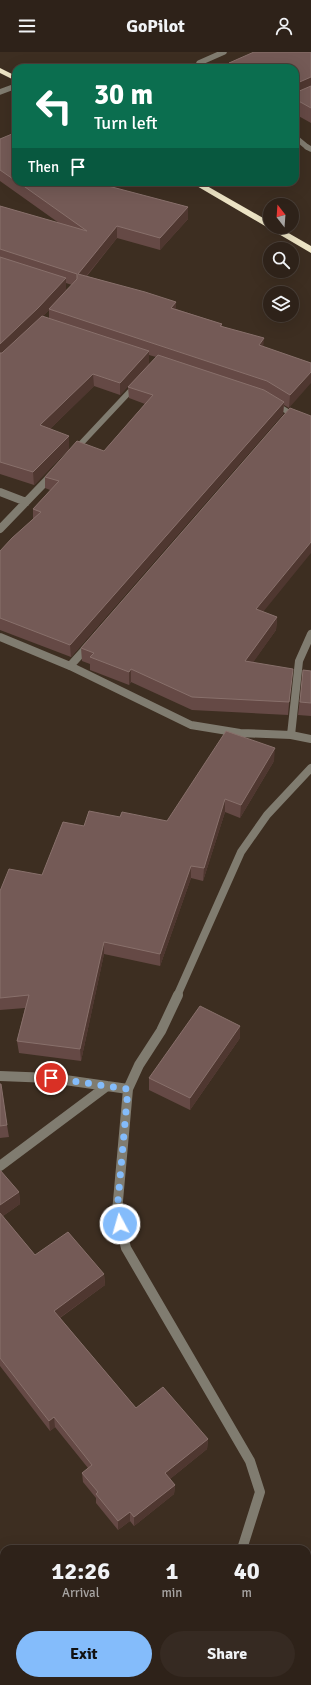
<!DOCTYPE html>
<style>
:root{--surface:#2e2219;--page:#362a22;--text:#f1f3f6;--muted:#a7a4a2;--line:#493f38;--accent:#84bcfb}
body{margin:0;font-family:Signika,sans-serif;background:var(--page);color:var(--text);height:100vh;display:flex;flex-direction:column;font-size:15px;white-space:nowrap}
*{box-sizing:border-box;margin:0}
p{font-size:13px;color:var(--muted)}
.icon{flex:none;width:22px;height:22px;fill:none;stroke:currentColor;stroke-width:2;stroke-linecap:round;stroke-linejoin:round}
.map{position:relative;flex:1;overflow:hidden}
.panel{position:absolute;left:0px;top:1493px;width:311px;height:140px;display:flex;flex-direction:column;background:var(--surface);border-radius:12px 12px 0 0;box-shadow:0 4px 16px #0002,0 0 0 1px var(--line)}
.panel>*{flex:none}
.top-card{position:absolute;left:12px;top:12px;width:287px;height:122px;border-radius:12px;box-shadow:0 4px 16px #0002,0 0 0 1px var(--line);background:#0b6e4f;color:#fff;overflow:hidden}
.needle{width:26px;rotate:343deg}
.tools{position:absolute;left:263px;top:146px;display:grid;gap:8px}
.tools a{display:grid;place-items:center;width:36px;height:36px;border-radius:50%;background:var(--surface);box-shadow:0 4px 16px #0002,0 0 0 1px var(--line);font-size:20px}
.pin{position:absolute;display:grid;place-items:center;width:34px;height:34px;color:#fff;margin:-17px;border:2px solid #fff;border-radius:50%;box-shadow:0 1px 4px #0007}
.me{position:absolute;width:44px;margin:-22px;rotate:354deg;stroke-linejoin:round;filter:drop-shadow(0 0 3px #0008)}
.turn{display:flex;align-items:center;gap:14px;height:84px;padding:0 16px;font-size:18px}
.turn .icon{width:52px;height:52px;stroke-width:2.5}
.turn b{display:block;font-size:28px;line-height:34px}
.then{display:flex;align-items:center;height:38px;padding:0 16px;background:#0003;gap:8px;font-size:15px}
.eta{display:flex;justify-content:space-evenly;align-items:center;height:68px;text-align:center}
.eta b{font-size:24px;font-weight:700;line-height:28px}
.button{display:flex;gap:8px;margin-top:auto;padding:8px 16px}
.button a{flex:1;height:46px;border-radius:24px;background:var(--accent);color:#111;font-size:16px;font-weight:700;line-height:46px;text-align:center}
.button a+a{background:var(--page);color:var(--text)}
header{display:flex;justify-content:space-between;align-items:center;height:52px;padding:0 16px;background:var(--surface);font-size:18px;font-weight:700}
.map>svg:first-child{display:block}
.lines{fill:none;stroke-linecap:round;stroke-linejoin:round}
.lane{stroke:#807c70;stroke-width:5.5}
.street-far2{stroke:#807c70;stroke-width:5.5}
.street-far1{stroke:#807c70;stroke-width:8}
.street{stroke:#807c70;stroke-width:10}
.highway{fill:#ede4c5;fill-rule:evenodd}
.wall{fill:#654945;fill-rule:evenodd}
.shaded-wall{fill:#4f3730}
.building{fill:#745a56;stroke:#88706b}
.route{stroke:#84bcfb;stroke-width:7;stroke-dasharray:0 12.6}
</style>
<header><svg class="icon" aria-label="menu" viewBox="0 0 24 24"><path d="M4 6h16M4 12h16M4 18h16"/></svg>GoPilot<svg class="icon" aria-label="person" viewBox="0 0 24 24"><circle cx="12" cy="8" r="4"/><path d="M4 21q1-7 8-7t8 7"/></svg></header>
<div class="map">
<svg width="311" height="1633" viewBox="0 0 311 1633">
<rect width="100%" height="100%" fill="#3d2e21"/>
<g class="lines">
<path class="lane" d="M 206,16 L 199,11 L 224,0
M 295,85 L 307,95"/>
<path class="street-far2" d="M 0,40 L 16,34
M 307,95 L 311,97
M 275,352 L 290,361 L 311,368
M 75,398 L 135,334"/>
<path class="street-far1" d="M 0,440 L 26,450
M 0,477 L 52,423
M 0,585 L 70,614 L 191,673 L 240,681 L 291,683 L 311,687
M 70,614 L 88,594
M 291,683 L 299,609 L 311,582
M 177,944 L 241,800 L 267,763 L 311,716"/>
<path class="street" d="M 178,943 L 161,979 L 139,1013 L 128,1037 L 117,1160 L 126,1196 L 250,1409 L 260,1440 L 242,1497
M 0,1024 L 51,1026 L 128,1037
M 0,1114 L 107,1034"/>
<path class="highway" d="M 0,16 L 16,24 L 16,29 L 0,21 Z
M 190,130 L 200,130 L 270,170 L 270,175 L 278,175 L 311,194 L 311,201 Z"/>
</g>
<path class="wall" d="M 311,0 L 311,71 L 295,62 L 295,16 L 229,16 L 229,11 Z
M 16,84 L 16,130 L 93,130 L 188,155 L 188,167 L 160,198 L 117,186 L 87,224 L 176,250 L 176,257 L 222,272 L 222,274 L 263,295 L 311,311 L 289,356 L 284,353 L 283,362 L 71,605 L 0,578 L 0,499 L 33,467 L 33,457 L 50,438 L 45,436 L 45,425 L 104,399 L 145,352 L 129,346 L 128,335 L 156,305 L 149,303 L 149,312 L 120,343 L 94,334 L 50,377 L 69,397 L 34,433 L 0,422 L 0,154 L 59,171 L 0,129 L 0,87 ZM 66,231 L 72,233 L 66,238 ZM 49,258 L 49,267 L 43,264 Z
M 263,560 L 277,565 L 276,578 L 253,610 L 291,630 L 288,663 L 192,658 L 131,630 L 129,633 L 90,618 L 90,612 L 82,609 L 81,596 Z
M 303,618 L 311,619 L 311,664 L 298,663 Z
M 274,709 L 240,766 L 225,760 L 203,829 L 191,826 L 160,914 L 104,902 L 81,1009 L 19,1001 L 17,989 L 25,956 L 0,958 L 0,839 L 42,823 L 84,774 L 120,765 L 167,769 Z
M 240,986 L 190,1058 L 149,1038 L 149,1026 Z
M 0,1032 L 7,1073 L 9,1085 L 0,1086 Z
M 0,1118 L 19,1140 L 20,1152 L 3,1164 L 35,1203 L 104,1222 L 105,1233 L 60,1266 L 136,1356 L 208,1387 L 207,1397 L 170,1427 L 175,1433 L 174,1442 L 134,1474 L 130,1469 L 118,1478 L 96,1451 L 96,1446 L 83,1430 L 82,1421 L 88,1416 L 55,1375 L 50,1379 L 0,1314 Z"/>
<path class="shaded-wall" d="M 311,25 L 311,39 L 295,46 L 295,32 Z
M 188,155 L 188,167 L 160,198 L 160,186 Z
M 117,174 L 117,186 L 78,234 L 78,222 Z
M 66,226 L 66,239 L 39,269 L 0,305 L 0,292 Z
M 176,250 L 176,263 L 171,256 Z
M 264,286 L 263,299 L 259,293 Z
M 149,299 L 149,312 L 120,343 L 120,331 Z
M 311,320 L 311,331 L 289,356 L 290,343 Z
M 93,322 L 94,334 L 41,386 L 40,373 Z
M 284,350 L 283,362 L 71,605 L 70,593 Z
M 69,384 L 69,397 L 34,433 L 33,420 Z
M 311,490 L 311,501 L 255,570 L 256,557 Z
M 277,565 L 276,578 L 245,622 L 245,609 Z
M 131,617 L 131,630 L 129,633 L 129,620 Z
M 275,696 L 274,709 L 240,766 L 241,753 Z
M 225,747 L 225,760 L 203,829 L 204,816 Z
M 191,814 L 191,826 L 160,914 L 160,902 Z
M 104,890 L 104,902 L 81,1009 L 80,997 Z
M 240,974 L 240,986 L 190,1058 L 190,1046 Z
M 19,1140 L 20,1152 L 0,1166 L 0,1153 Z
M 104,1222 L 105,1233 L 55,1269 L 54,1259 Z
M 54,1365 L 55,1375 L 50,1379 L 49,1369 Z
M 208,1387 L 207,1397 L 165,1431 L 165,1421 Z
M 175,1433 L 174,1442 L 134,1474 L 134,1465 Z
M 130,1460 L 130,1469 L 118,1478 L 118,1469 Z"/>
<path class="building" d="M 254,0 L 311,0 L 311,25 L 295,32 L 295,16 L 238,16 L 229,11 Z
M 311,34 L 311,56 L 295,47 L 295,39 L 297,40 Z
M 12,82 L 16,84 L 16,129 L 0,118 L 0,87 Z
M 18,130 L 93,130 L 188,155 L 160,186 L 117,174 L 78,222 L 145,240 L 176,250 L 171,256 L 222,272 L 220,274 L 264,286 L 259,293 L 311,311 L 311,320 L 290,343 L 267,329 L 49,257 L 77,227 L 77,222 L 0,197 L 0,154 L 87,179 Z
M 0,205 L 66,226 L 38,256 L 0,292 Z
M 42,264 L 149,299 L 120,331 L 93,322 L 40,373 L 69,384 L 33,420 L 0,410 L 0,301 L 2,301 Z
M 158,303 L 264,338 L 284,350 L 70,593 L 0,566 L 0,499 L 12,486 L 41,460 L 33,457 L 59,429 L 45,425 L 77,389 L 104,399 L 153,343 L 128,335 Z
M 290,356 L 311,364 L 311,490 L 256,557 L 277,565 L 245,609 L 293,617 L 289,650 L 192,645 L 131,617 L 129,620 L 90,605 L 94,601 L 81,596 Z
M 303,618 L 311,619 L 311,651 L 300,650 Z
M 226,679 L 275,696 L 241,753 L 225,747 L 204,816 L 191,814 L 160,902 L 104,890 L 80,997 L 17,989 L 29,943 L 0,946 L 0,839 L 9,817 L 42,823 L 63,770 L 84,774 L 89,759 L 120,765 L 122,760 L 167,769 Z
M 200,954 L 240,974 L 190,1046 L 149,1026 Z
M 0,1032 L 1,1032 L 7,1073 L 0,1074 Z
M 0,1118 L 19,1140 L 0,1153 Z
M 0,1161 L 35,1203 L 68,1180 L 104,1222 L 54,1259 L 136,1356 L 163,1335 L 208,1387 L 165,1421 L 175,1433 L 134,1465 L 130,1460 L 118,1469 L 96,1442 L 98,1440 L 82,1421 L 92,1413 L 54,1365 L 49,1369 L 0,1306 Z
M 22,1629 L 50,1629 L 72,1633 L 21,1633 Z"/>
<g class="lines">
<path class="route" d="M 51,1026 L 128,1037 L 117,1160 L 120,1172"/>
</g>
</svg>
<div class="tools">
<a><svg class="needle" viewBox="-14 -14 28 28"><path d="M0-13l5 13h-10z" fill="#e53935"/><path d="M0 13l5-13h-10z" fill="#a7a4a2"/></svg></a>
<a><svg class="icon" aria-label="search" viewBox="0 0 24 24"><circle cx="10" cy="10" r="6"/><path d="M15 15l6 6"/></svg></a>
<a><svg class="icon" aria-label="layers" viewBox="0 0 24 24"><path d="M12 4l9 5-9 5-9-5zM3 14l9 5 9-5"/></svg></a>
</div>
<div class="pin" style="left:51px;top:1026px;background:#d93025"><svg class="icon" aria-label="arrive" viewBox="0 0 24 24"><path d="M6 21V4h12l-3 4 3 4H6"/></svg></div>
<svg class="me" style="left:120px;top:1172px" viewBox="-20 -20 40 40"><circle r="17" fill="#84bcfb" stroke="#fff" stroke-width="3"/><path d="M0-11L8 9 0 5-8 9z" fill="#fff"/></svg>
<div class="top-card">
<div class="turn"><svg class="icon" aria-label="left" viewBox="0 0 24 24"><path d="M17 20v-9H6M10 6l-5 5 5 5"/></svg><div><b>30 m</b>Turn left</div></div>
<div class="then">Then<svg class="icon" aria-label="arrive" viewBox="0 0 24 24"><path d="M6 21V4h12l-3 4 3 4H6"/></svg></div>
</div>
<section class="panel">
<div class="eta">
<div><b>12:26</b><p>Arrival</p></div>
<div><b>1</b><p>min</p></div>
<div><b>40</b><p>m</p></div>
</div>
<div class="button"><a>Exit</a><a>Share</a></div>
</section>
</div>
